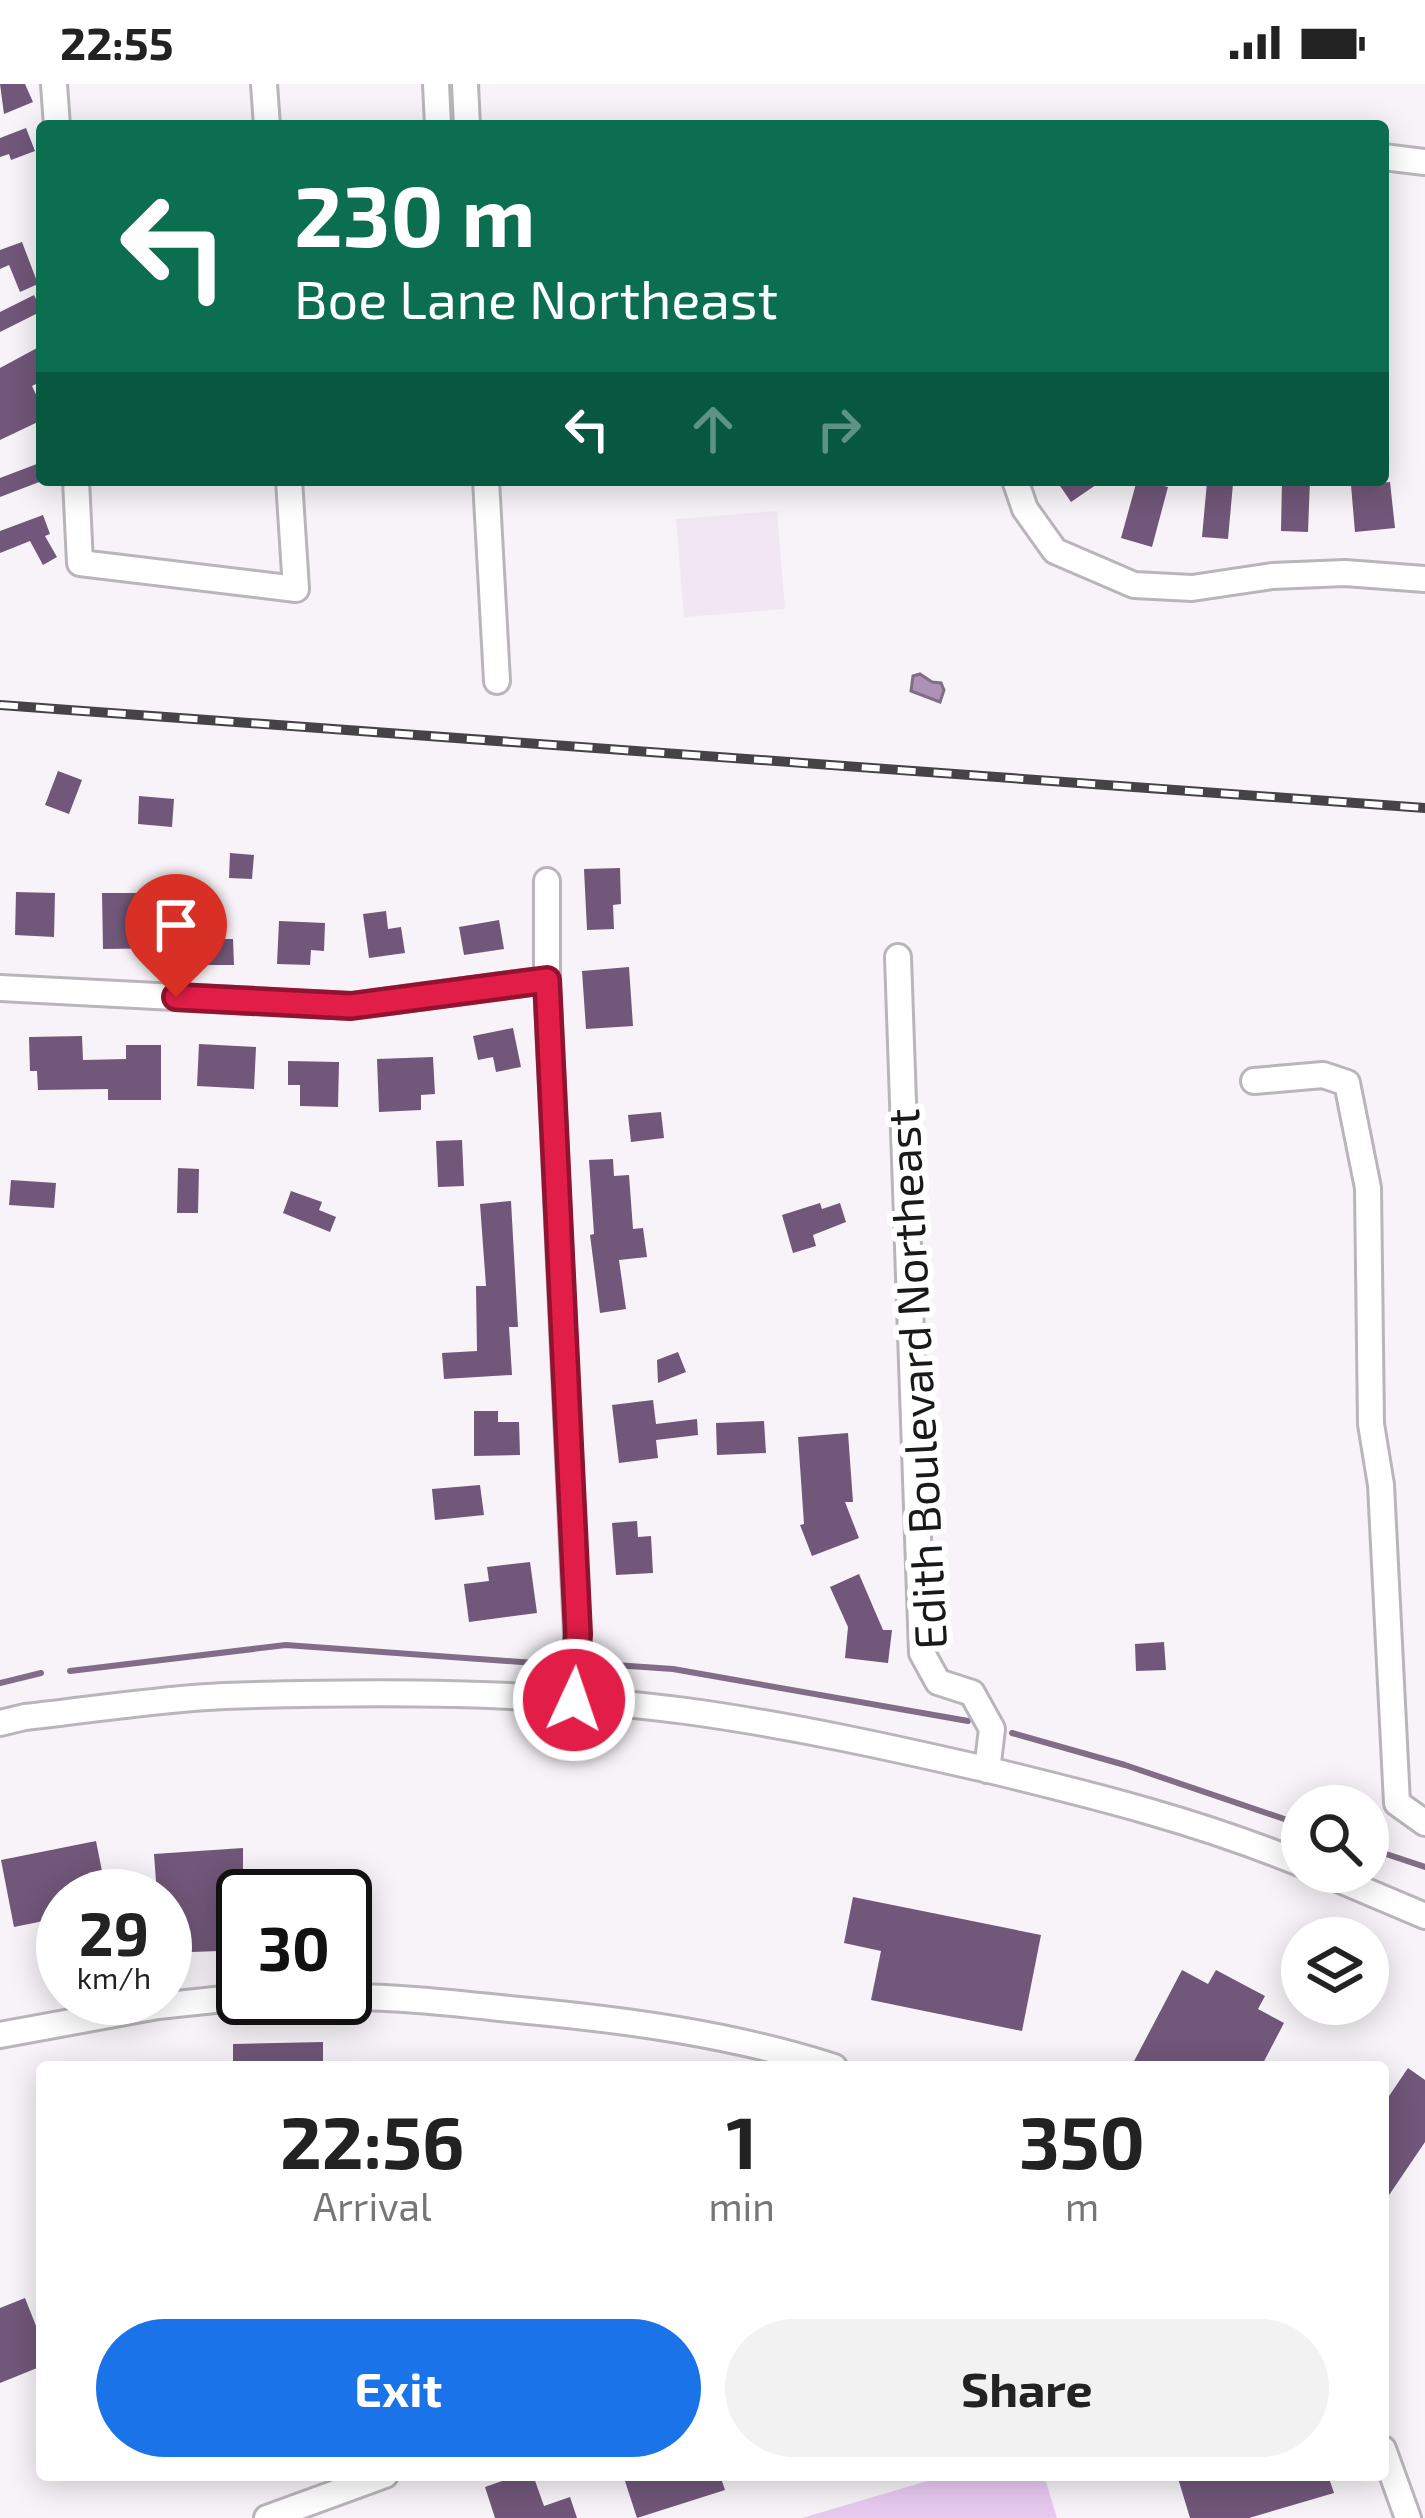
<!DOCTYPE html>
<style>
:root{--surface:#fff;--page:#f2f2f2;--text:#222;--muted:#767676;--accent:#1a73e8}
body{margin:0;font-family:"Exo 2",sans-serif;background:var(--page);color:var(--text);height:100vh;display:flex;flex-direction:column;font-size:45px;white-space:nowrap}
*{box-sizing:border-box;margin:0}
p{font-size:39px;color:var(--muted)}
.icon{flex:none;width:66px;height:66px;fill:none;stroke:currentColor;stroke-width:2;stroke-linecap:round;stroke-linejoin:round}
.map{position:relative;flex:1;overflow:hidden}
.sheet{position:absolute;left:36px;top:1977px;width:1353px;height:420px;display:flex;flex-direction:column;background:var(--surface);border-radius:12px;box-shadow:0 6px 30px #0003}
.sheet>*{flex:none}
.guide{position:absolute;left:36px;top:36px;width:1353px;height:366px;border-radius:12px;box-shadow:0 6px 30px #0003;background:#0b6e4f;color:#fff;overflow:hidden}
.fabs{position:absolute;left:1281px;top:1701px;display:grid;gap:24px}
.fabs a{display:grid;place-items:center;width:108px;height:108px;border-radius:50%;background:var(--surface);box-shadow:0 6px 30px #0003;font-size:60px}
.speed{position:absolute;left:36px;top:1785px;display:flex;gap:24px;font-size:60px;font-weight:700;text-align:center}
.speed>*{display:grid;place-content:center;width:156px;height:156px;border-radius:50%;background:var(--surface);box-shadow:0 6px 30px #0003;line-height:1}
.speed small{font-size:30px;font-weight:400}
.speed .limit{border:6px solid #111;border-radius:18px;background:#fff;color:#111}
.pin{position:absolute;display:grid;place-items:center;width:102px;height:102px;color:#fff;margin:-123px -51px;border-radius:50% 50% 50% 0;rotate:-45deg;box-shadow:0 0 12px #0007}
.pin .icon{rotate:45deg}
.me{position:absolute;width:132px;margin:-66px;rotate:3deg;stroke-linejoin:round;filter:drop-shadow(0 0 9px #0008)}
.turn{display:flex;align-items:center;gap:42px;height:252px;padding:0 60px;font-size:54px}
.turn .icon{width:156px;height:156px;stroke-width:2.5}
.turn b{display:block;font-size:84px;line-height:102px}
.lanes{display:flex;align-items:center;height:114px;padding:0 60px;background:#0003;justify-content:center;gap:60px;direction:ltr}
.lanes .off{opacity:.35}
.eta{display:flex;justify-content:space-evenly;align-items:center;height:204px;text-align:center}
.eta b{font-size:72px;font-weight:700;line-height:84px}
.primary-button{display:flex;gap:24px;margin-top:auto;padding:24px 60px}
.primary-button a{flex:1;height:138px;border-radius:72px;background:var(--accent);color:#fff;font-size:48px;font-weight:700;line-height:138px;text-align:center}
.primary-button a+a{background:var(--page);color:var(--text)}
.status{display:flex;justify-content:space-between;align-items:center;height:84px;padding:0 60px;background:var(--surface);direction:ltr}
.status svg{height:33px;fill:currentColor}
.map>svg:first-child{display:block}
.built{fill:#f0e7f3}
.green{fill:#e8caf1}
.water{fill:#ad91b6;stroke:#816d87;stroke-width:3}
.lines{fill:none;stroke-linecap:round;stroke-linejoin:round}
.stream{stroke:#816d87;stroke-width:6}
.building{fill:#715779}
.minor-casing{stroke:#b9b5ba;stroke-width:30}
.minor{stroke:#fff;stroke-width:24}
.rail-casing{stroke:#454346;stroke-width:10}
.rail{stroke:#fff;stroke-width:6;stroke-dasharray:18;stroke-linecap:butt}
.route-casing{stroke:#92132f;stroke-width:30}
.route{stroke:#e11d48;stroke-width:21}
.labels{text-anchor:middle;stroke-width:12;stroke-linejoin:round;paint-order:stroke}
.street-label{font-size:45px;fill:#19181a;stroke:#fff}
</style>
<div class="status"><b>22:55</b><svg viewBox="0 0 49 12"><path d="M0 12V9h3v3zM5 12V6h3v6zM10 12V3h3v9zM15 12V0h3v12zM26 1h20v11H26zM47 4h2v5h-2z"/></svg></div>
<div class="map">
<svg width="1425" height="2434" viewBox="0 0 1425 2434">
<rect width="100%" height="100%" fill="#f7f3f8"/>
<path class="built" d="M 777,427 L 785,525 L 684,533 L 676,435 Z"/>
<path class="green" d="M 948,2391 L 1044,2391 L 1057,2434 L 802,2434 Z"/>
<path class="water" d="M 920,590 L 932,598 L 941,599 L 944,606 L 940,618 L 911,607 L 913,592 Z"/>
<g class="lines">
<path class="stream" d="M 600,1580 L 673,1585 L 968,1637
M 70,1587 L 286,1561 L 549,1580
M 0,1599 L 41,1589
M 1012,1649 L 1125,1681 L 1302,1741
M 1368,1764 L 1425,1783"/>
</g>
<path class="building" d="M 0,0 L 25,0 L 33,18 L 4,30 Z
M 26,44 L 35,67 L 11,76 L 9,70 L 0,73 L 0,54 Z
M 22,158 L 38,200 L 20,208 L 9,181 L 0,185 L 0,166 Z
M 34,211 L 42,227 L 0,248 L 0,228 Z
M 37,264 L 42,273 L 42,297 L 32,302 L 42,323 L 42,336 L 0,356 L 0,284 Z
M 42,378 L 42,397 L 0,413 L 0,394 Z
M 1056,396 L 1103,396 L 1071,418 Z
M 1137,396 L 1168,403 L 1152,463 L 1121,454 Z
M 1282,396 L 1310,396 L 1308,448 L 1281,447 Z
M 1207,398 L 1233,400 L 1228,455 L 1202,453 Z
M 1390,398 L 1395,444 L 1355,448 L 1351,401 Z
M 43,431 L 50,450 L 45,452 L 57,473 L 43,481 L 30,457 L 0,469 L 0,447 Z
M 58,687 L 82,696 L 69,730 L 45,721 Z
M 139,712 L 174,715 L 172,743 L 138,740 Z
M 230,769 L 254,771 L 252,795 L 229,794 Z
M 620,784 L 621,820 L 613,821 L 614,845 L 587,846 L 584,785 Z
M 16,808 L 55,809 L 54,853 L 15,851 Z
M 102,809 L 154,809 L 154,844 L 214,844 L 214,855 L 233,855 L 234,881 L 182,881 L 182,864 L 103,865 Z
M 386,827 L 388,845 L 401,843 L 405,869 L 369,874 L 363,830 Z
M 499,836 L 504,865 L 464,871 L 459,843 Z
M 279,837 L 325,839 L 324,867 L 311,866 L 310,881 L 277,880 Z
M 629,883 L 633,942 L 586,945 L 582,887 Z
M 513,944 L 521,983 L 496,988 L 493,973 L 478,976 L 473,952 Z
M 82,952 L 83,976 L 126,975 L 126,961 L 161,961 L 161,1016 L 108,1016 L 108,1005 L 38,1006 L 37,987 L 30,987 L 29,953 Z
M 199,960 L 256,963 L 254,1005 L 197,1002 Z
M 433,973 L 435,1010 L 421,1011 L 421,1026 L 379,1028 L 377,975 Z
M 288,977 L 339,978 L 338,1023 L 300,1022 L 300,1001 L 288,1001 Z
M 661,1028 L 664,1054 L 631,1058 L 628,1031 Z
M 462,1056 L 464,1102 L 438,1103 L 436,1057 Z
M 613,1075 L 614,1092 L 629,1091 L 633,1145 L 643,1144 L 647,1173 L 619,1176 L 626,1225 L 600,1229 L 590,1151 L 594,1150 L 589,1076 Z
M 178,1084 L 199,1085 L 198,1129 L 177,1129 Z
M 11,1096 L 56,1099 L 54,1124 L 9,1121 Z
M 291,1107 L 322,1118 L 319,1126 L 336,1133 L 330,1148 L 283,1129 Z
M 511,1117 L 518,1243 L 509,1243 L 512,1291 L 444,1295 L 442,1269 L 477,1267 L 476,1202 L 486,1202 L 480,1120 Z
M 820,1119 L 822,1125 L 840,1119 L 846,1138 L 813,1151 L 816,1162 L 793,1169 L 782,1131 Z
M 678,1268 L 686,1288 L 658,1299 L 657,1276 Z
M 653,1316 L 656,1340 L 697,1335 L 698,1351 L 656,1356 L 658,1374 L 619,1379 L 612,1321 Z
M 474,1327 L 498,1327 L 498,1338 L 519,1338 L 520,1371 L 474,1372 Z
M 764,1337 L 766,1369 L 717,1371 L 716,1339 Z
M 848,1349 L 853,1418 L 845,1418 L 859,1454 L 812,1472 L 800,1441 L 804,1440 L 798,1353 Z
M 480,1401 L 484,1431 L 435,1436 L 432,1405 Z
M 637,1437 L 638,1453 L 651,1452 L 653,1489 L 616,1491 L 612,1439 Z
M 530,1478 L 537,1529 L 469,1538 L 464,1500 L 489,1497 L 487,1483 Z
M 859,1490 L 883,1546 L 892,1546 L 888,1579 L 845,1574 L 848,1543 L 830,1503 Z
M 1164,1558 L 1166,1586 L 1136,1587 L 1135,1560 Z
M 96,1757 L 107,1812 L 63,1812 L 63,1833 L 14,1843 L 1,1776 Z
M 243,1764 L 243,1844 L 218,1846 L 219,1867 L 191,1868 L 190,1848 L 165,1850 L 165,1812 L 157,1811 L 154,1770 Z
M 853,1813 L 1041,1851 L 1022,1947 L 871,1916 L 881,1867 L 844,1859 Z
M 1182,1886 L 1208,1900 L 1216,1886 L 1265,1912 L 1258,1925 L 1284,1939 L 1261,1983 L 1131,1983 Z
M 323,1958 L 323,1983 L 233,1983 L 233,1960 Z
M 1408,1984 L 1425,1996 L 1425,2058 L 1383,2120 L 1383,2021 Z
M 25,2214 L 42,2257 L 42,2282 L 0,2299 L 0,2224 Z
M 519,2391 L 533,2391 L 544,2422 L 570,2413 L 577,2434 L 495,2434 L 485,2403 Z
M 623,2391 L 720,2391 L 725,2406 L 637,2434 Z
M 1177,2391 L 1328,2391 L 1334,2409 L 1249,2434 L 1190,2434 Z"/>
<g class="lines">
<g class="minor-casing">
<path id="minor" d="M 54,0 L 57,42
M 264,0 L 267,42
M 436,0 L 438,42
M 465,0 L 467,42
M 1383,73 L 1425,78
M 76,396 L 80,479 L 296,505 L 289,396
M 486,396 L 497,597
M 1015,396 L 1025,425 L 1055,467 L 1134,501 L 1192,504 L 1272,492 L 1345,489 L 1425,495
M 547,797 L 547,896 L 577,1551 L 574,1616
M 898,873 L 922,1569 L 938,1598 L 972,1609 L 992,1645 L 987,1686
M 0,904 L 351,922 L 547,896
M 1254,997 L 1323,991 L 1347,999 L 1368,1104 L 1371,1340 L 1381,1401 L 1397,1719 L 1425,1739
M 0,1639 L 25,1633 C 91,1626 158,1615 224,1612 C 376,1607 535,1607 686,1627 C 789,1641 889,1663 989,1686 C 1096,1712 1200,1738 1302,1780
M 1321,1788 L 1425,1832
M 345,1913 C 403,1913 461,1920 519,1926 C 625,1936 732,1950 834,1983
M 0,1951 L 158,1922 L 243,1913
M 1383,2365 L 1408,2434
M 267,2434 L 385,2391"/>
</g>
<use href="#minor" class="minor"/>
<g class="rail-casing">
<path id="rail" d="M 0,621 L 1425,724"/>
</g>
<use href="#rail" class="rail"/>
</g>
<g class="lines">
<g class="route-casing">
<path id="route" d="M 176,913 L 351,922 L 547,896 L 578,1550 L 574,1616"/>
</g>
<use href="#route" class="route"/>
</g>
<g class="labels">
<g class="street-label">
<text transform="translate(917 1295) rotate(-93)" y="16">Edith Boulevard Northeast</text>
</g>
</g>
</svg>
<div class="fabs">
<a><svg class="icon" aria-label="search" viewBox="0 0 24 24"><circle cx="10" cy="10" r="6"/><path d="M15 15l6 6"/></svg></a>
<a><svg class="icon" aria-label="layers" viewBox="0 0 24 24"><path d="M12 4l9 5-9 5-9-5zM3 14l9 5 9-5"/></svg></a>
</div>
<div class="speed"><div>29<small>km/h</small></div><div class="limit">30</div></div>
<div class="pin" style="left:176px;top:913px;background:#d93025"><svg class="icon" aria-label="arrive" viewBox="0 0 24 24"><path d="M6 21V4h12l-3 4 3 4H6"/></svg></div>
<svg class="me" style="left:574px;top:1616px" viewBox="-20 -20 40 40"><circle r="17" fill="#e11d48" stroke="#fff" stroke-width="3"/><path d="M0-11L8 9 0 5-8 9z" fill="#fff"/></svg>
<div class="guide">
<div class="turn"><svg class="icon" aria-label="left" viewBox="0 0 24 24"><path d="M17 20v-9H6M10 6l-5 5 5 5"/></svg><div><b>230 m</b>Boe Lane Northeast</div></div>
<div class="lanes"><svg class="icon" aria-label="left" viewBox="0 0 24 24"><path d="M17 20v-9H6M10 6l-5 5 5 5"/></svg><svg class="icon off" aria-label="ahead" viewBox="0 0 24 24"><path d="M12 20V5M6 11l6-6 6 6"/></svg><svg class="icon off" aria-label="right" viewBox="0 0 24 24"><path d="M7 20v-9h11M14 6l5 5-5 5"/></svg></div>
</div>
<section class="sheet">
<div class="eta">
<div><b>22:56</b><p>Arrival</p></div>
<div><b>1</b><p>min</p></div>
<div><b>350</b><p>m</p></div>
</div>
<div class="primary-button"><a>Exit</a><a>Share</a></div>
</section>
</div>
